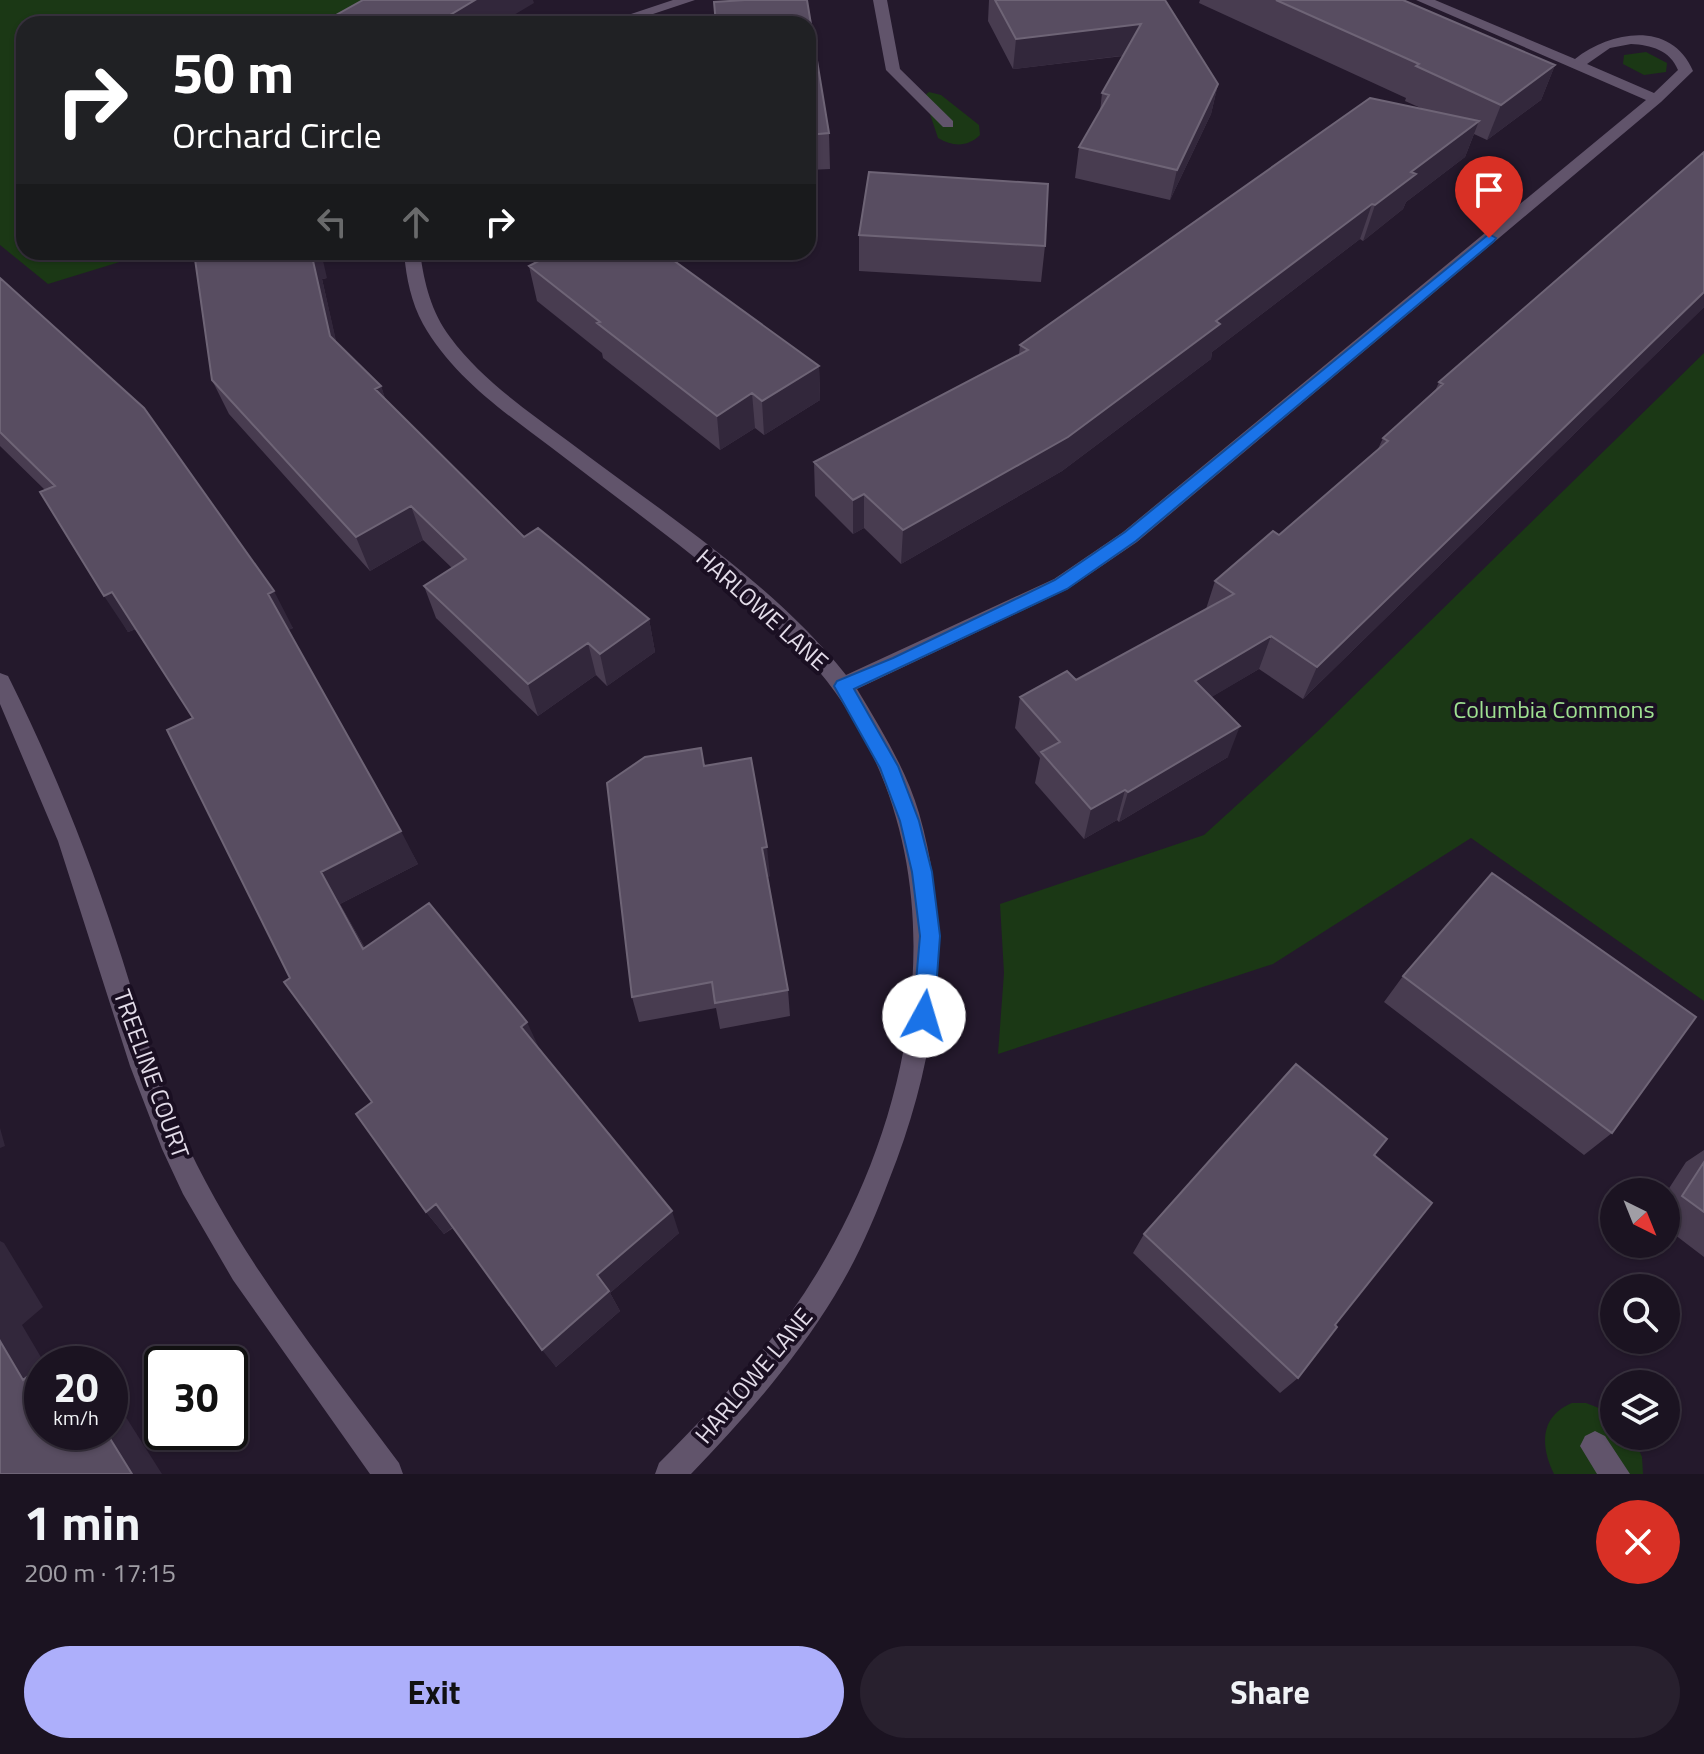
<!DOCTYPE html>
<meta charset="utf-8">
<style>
:root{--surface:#1b1321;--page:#28202e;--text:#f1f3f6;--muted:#a09ea5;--line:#39323f;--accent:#adaffb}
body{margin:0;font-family:"Titillium Web",sans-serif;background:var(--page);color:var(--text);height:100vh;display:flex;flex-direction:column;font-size:30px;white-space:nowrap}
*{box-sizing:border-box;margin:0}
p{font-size:26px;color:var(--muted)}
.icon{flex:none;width:44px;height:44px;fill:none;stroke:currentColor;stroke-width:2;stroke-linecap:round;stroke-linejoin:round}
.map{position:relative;height:1474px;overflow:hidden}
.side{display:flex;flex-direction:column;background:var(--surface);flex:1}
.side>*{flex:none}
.guide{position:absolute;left:16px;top:16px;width:800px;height:244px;border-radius:24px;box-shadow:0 2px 6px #0004,0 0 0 2px var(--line);background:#202124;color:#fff;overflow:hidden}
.needle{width:52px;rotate:137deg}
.controls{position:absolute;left:1600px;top:1178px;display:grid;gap:16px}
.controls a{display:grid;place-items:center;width:80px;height:80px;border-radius:50%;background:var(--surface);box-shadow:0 2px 6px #0004,0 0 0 2px var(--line);font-size:40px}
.speed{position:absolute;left:24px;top:1346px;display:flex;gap:16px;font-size:40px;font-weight:700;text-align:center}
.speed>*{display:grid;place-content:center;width:104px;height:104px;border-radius:50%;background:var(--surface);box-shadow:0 2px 6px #0004,0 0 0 2px var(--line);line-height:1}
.speed small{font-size:20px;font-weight:400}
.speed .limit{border:4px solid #111;border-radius:12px;background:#fff;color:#111}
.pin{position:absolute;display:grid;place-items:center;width:68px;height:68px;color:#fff;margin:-82px -34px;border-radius:50% 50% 50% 0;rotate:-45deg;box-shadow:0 0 8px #0007}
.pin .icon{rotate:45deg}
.me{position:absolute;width:88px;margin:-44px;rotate:6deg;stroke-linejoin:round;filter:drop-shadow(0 0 6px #0008)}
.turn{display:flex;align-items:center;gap:28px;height:168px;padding:0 24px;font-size:36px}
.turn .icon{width:104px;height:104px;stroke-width:2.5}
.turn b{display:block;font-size:56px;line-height:68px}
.lanes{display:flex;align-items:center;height:76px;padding:0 24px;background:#0003;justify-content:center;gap:40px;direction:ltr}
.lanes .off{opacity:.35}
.round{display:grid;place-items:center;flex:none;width:84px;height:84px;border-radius:42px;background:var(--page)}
.head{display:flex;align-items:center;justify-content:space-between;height:136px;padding:0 24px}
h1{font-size:48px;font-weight:700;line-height:60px}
.cta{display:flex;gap:16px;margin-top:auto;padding:16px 24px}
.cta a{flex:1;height:92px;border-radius:48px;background:var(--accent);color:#111;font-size:32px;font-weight:700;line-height:92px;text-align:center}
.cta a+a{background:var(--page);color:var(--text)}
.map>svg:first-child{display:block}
.green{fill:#1b3815}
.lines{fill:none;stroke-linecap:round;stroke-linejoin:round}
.minor{fill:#61546b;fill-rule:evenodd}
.wall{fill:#483c50}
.shaded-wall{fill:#32273b}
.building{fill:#584d61;stroke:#6e6476;stroke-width:2}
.route{fill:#1a73e8;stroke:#114b97;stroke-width:2}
.labels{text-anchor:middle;stroke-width:8;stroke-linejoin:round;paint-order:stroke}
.street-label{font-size:24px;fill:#e3dce9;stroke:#1a0f22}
.park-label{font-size:24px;fill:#9fe091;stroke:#1a0f22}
</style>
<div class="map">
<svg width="1704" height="1474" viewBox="0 0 1704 1474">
<rect width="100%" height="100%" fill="#24192c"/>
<path class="green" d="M 0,0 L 381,0 L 341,24 L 24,24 L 24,252 L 152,252 L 48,284 L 0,245 Z
M 1646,52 L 1667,63 L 1666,72 L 1644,75 L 1623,64 L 1624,55 Z
M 929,92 L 941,95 L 979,125 L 980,135 C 968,147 953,147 938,138 L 924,96 Z
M 1704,353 L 1704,1001 L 1471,838 L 1273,964 L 998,1054 L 1004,973 L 1000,904 L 1204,835 L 1318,731 Z
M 1572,1403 L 1586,1403 L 1614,1414 L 1614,1436 L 1633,1436 L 1642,1457 L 1643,1474 L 1554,1474 C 1540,1446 1540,1416 1572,1403 Z"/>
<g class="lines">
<path class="minor" d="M 673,0 L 695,0 L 623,24 L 601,24 Z
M 873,0 L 887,0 L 900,69 L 953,121 L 953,127 L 943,127 L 886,70 Z
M 1416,0 L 1435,0 L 1575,59 C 1611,31 1671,20 1693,71 L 1661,102 L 1137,542 L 1068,589 L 857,689 C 881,729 906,769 919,813 C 955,937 936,1062 889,1180 C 874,1220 857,1259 835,1295 C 795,1361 744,1419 691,1474 L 655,1474 L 659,1463 C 717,1405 774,1344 817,1273 C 922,1101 960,864 835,692 C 805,650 764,615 724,581 C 668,535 609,492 552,448 C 504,412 453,377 423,324 C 411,302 406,277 404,252 L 420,252 C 424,282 431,312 450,337 C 481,379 526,410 568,441 C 663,513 771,581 846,675 L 1054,579 L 1123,532 L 1646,100 ZM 1631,44 C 1651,45 1670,50 1678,70 L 1654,93 L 1587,64 L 1610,48 Z
M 0,673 L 8,676 L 11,682 C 52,765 87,851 116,940 C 137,1003 153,1069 180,1129 C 234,1251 320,1357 399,1463 L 403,1474 L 370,1474 L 233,1280 L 183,1194 L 162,1149 L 130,1066 L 58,841 L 0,704 Z
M 1595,1431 L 1605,1436 L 1630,1474 L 1597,1474 L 1580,1446 L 1585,1436 Z"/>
</g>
<path class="wall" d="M 989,0 L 1154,0 L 1218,84 L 1211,114 L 1170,200 L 1075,178 L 1079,147 L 1100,112 L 1102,93 L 1123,56 L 1013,69 L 988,21 Z
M 1200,0 L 1403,0 L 1555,65 L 1541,100 L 1487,140 L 1474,134 L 1465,157 L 1406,202 L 1403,209 L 1363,241 L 1360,239 L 1212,352 L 1211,359 L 1062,471 L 901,564 L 864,528 L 853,534 L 815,496 L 814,462 L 1019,355 L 1020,345 L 1423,109 L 1405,101 L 1406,98 L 1199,3 Z
M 808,24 L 829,133 L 830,169 L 808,170 Z
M 1704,152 L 1704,307 L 1303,699 L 1259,669 L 1211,697 L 1228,757 L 1119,822 L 1117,820 L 1084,839 L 1035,783 L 1040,758 L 1015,728 L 1020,697 L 1076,680 L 1206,609 L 1215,581 L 1279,535 L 1378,449 L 1383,438 L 1435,391 L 1439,382 Z
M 859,235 L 1045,246 L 1041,282 L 859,271 Z
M 194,252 L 327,278 L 322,279 L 336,342 L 381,386 L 385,399 L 524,537 L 649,619 L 655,652 L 607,686 L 596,675 L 538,716 L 436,618 L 424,586 L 452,568 L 423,540 L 370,571 L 229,414 L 212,380 Z
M 529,266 L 819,366 L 820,400 L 764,435 L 755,428 L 720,450 L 603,358 L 602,353 L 537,301 Z
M 0,278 L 293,628 L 288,630 L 418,864 L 340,904 L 365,948 L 540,1050 L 679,1233 L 610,1293 L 620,1311 L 556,1367 L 453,1228 L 444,1234 L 426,1212 L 372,1102 L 290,978 L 193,718 L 136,629 L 128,632 L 45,490 L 0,446 Z
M 704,766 L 770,876 L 767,877 L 788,990 L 790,1016 L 720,1029 L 716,1008 L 639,1022 L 632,997 Z
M 1403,976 L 1612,1133 L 1584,1155 L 1384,1002 Z
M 1704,1150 L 1704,1257 L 1666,1228 L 1666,1193 L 1686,1162 Z
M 1374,1155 L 1335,1325 L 1298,1378 L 1280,1393 L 1133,1253 L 1144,1234 Z"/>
<path class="shaded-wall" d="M 475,0 L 533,0 L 534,3 L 499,24 L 435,24 Z
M 1141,24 L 1136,54 L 1013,69 L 1016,39 Z
M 1555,65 L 1541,100 L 1487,140 L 1501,105 Z
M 1218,84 L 1211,114 L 1170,200 L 1177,170 Z
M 1479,121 L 1465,157 L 1406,202 L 1403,209 L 1363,241 L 1375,205 L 1411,172 Z
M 1372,204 L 1360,239 L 1212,352 L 1211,359 L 1062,471 L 901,564 L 903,530 L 1216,321 Z
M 311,252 L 321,252 L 327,278 L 322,279 L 343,371 L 330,336 Z
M 1704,292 L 1704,307 L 1303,699 L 1317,667 Z
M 819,366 L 820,400 L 764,435 L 762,401 Z
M 381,386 L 393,421 L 375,389 Z
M 752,393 L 755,428 L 720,450 L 717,416 Z
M 864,494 L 864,528 L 853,534 L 853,500 Z
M 411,506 L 423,540 L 370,571 L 356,537 Z
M 274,591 L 293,628 L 287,631 L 268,594 Z
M 112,592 L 136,629 L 128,632 L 104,596 Z
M 649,619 L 655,652 L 607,686 L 600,654 Z
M 1271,636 L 1259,669 L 1185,713 L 1195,681 Z
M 588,643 L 596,675 L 538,716 L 528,684 Z
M 1240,726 L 1228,757 L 1119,822 L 1128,792 Z
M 1125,790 L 1117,820 L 1084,839 L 1091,809 Z
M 401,831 L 418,864 L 340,904 L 382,979 L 363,949 L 321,872 Z
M 767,847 L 770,876 L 765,877 L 762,848 Z
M 527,1022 L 540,1050 L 534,1055 L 521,1027 Z
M 0,1128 L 5,1146 L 0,1148 Z
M 436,1204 L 453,1227 L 444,1234 L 426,1212 Z
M 672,1211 L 679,1233 L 610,1293 L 620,1311 L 556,1367 L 542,1350 L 597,1275 Z
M 0,1241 L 4,1243 L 43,1307 L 22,1325 L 45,1364 L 42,1364 L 42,1388 L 23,1380 L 0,1341 Z
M 57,1353 L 80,1364 L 64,1364 Z
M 110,1392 L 162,1474 L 132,1474 L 106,1432 L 110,1432 Z"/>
<path class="building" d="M 363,0 L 475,0 L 435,24 L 320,24 Z
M 745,0 L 807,0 L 829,133 L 808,135 L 808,24 L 716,24 L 714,2 Z
M 995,0 L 1165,0 L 1218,84 L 1177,170 L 1079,147 L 1109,95 L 1102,93 L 1141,24 L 1016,39 Z
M 1276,0 L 1403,0 L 1555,65 L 1501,105 L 1416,66 L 1419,64 Z
M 1370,98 L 1479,121 L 1411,172 L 1416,174 L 1375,205 L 1372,204 L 1216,321 L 1220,324 L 1068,437 L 903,530 L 864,494 L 853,500 L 814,462 L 1028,350 L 1020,345 Z
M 1704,152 L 1704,292 L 1317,667 L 1271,636 L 1195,681 L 1240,726 L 1128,792 L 1125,790 L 1091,809 L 1041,752 L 1060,742 L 1020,697 L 1067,671 L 1076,680 L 1234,594 L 1215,581 L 1273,531 L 1279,535 L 1388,441 L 1383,438 L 1443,384 L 1439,382 Z
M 869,172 L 1048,184 L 1045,246 L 859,235 Z
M 194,252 L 311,252 L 330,336 L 381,386 L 375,389 L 524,537 L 538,528 L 649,619 L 600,654 L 588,643 L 528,684 L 424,586 L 466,559 L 411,506 L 356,537 L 212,380 Z
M 556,252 L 662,252 L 819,366 L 762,401 L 752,393 L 717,416 L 597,323 L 600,322 L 529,266 Z
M 0,278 L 144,408 L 274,591 L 268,594 L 401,831 L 321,872 L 363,949 L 429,903 L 527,1022 L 521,1027 L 672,1211 L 597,1275 L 609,1291 L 542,1350 L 436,1204 L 426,1212 L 356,1114 L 372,1102 L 284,982 L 290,978 L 167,730 L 193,718 L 112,592 L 104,596 L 40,492 L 55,486 L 0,432 Z
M 701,748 L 704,766 L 751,758 L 767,847 L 762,848 L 788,990 L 715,1003 L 712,982 L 632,997 L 607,783 L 645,757 Z
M 1492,873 L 1696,1017 L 1612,1133 L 1403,976 Z
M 1296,1064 L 1387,1139 L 1374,1155 L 1432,1203 L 1335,1325 L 1337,1327 L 1298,1378 L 1144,1234 Z
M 1704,1162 L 1704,1212 L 1682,1196 Z
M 0,1341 L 23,1380 L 42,1365 L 42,1432 L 106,1432 L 132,1474 L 0,1474 Z
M 57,1353 L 64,1364 L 44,1364 Z"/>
<path class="route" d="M 1489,234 L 1496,238 L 1494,241 L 1136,541 L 1067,589 L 854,689 L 898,766 L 919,821 L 932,872 L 940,936 L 934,1016 L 931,1023 L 924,1026 L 916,1023 L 913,1016 L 920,936 L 912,872 L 900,821 L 880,768 L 834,686 L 837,681 L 893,658 L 1055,580 L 1125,532 Z"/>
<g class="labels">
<g class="street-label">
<text transform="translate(762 610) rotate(42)" y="8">HARLOWE LANE</text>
<text transform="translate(151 1074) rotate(70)" y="8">TREELINE COURT</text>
<text transform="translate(754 1376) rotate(-50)" y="8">HARLOWE LANE</text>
</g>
<g class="park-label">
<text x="1554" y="718">Columbia Commons</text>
</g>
</g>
</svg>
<div class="controls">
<a><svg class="needle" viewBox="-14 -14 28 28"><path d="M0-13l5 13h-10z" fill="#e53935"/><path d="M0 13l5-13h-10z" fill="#a09ea5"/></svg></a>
<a><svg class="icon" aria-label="search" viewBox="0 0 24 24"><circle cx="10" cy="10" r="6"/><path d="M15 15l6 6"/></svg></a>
<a><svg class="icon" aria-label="layers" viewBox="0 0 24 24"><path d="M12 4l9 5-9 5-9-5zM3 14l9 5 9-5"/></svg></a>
</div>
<div class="speed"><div>20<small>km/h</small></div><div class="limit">30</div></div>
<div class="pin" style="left:1489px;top:238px;background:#d93025"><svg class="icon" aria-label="arrive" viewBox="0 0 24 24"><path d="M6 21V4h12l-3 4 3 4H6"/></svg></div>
<svg class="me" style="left:924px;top:1016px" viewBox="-20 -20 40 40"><circle r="19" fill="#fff"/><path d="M0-13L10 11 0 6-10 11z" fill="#1a73e8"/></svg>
<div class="guide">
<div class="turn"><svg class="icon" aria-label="right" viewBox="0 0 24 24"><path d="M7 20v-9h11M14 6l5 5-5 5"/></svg><div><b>50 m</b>Orchard Circle</div></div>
<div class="lanes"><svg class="icon off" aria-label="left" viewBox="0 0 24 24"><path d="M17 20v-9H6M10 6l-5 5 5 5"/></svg><svg class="icon off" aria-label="ahead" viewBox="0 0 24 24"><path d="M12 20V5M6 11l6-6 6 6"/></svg><svg class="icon" aria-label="right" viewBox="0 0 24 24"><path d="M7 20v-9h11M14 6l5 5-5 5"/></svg></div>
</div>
</div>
<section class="side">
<div class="head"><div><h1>1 min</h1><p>200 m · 17:15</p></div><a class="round" style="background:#d93025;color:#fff"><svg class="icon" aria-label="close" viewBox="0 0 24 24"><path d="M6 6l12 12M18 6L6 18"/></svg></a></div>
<div class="cta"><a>Exit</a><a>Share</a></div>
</section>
